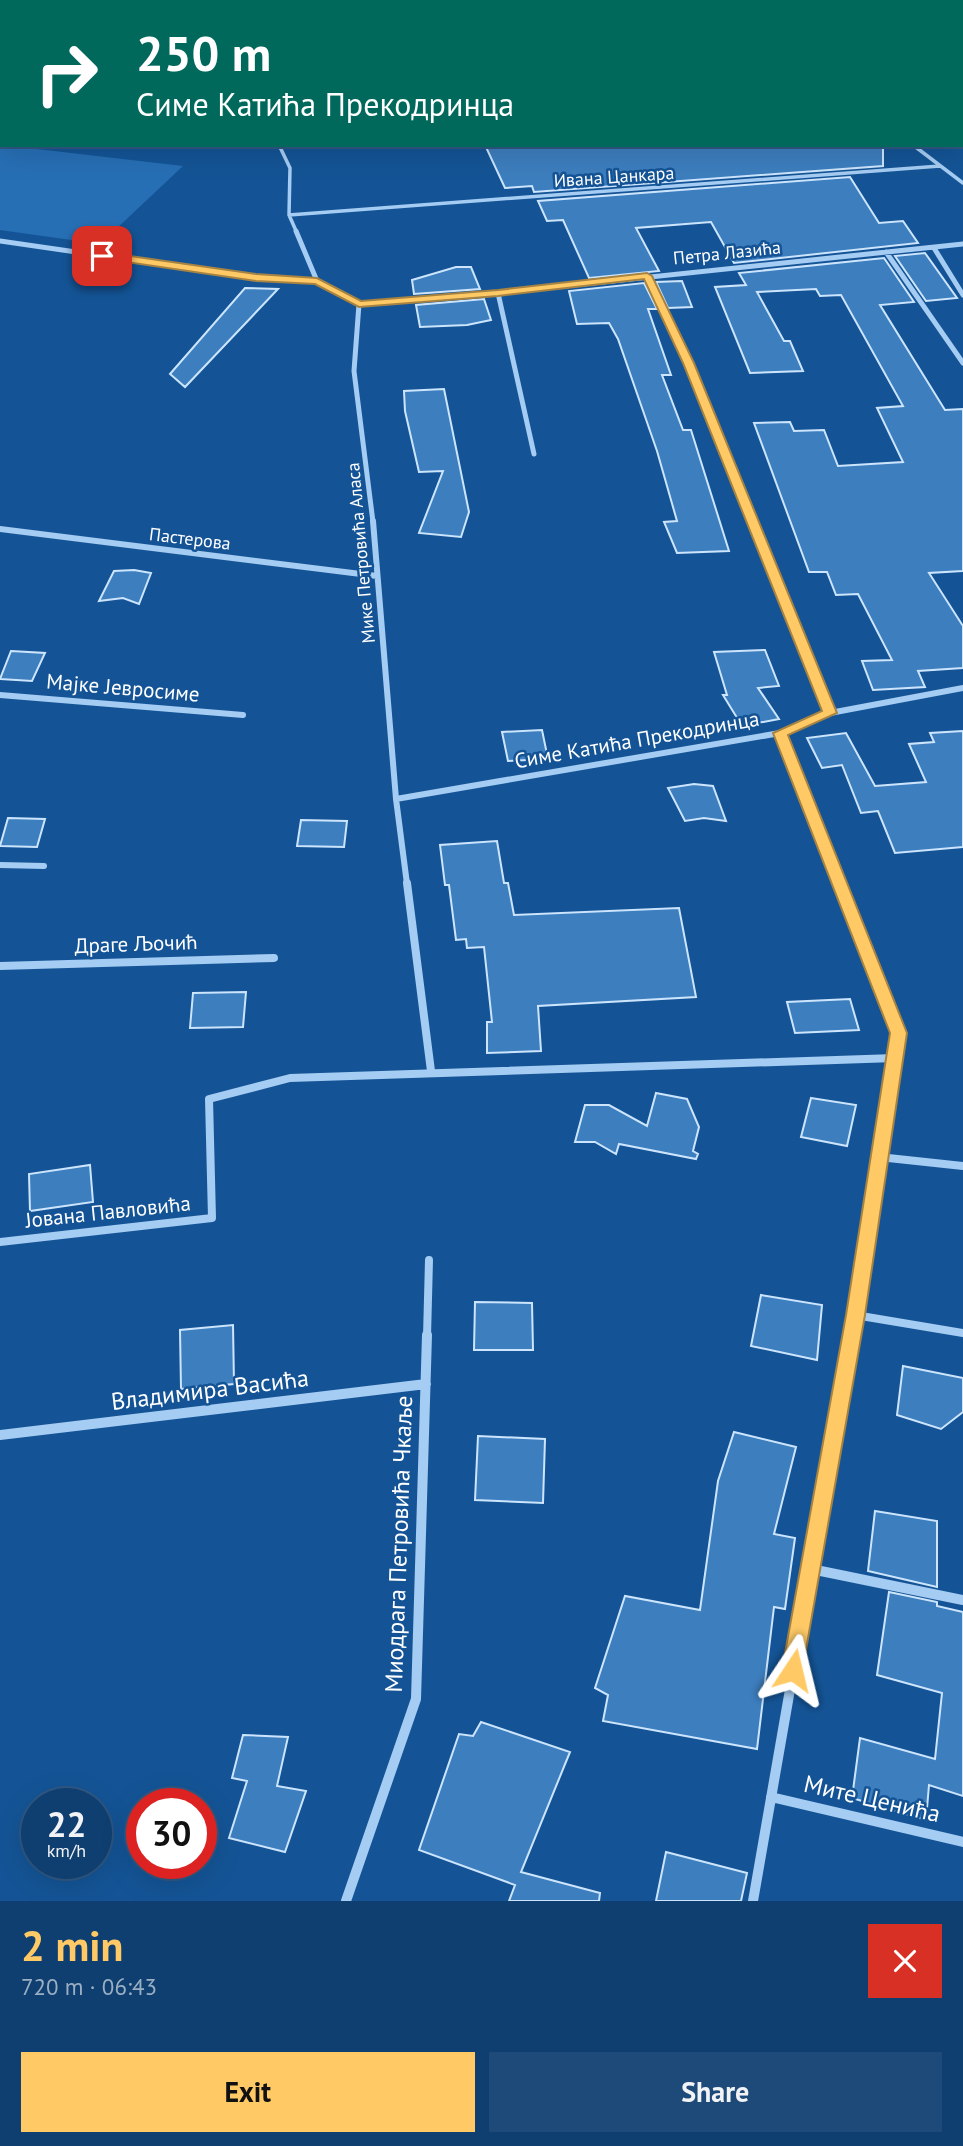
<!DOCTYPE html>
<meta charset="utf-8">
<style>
:root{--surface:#0f3f70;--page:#1d4a78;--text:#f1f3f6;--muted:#9bafc3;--line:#2f5883;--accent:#ffca66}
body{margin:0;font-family:"PT Sans",sans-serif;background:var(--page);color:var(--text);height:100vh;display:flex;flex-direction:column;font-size:26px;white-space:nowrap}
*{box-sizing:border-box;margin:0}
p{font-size:23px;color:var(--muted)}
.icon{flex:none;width:38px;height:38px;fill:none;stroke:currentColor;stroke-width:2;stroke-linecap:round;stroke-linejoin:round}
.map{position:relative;height:1901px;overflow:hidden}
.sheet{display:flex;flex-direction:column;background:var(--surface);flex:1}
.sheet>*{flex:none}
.guide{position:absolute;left:0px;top:0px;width:964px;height:147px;box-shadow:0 7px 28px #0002,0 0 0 2px var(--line);background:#00695c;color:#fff;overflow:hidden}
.speed{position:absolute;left:21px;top:1788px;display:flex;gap:14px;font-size:35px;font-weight:700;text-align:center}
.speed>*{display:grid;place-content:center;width:91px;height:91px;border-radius:50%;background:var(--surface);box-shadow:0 7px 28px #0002,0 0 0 2px var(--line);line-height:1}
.speed small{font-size:18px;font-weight:400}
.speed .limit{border:10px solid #d22;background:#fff;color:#111}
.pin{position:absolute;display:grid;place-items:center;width:60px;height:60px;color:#fff;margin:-30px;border-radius:14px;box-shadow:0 4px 10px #0006}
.me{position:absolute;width:77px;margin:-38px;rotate:10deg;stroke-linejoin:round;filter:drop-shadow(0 0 5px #0008)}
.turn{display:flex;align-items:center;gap:24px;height:147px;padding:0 21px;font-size:32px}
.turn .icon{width:91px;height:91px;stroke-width:2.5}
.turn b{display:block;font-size:49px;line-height:60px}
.round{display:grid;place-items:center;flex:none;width:74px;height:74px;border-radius:0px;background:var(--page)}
.headline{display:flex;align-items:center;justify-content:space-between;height:119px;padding:0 21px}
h1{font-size:42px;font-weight:700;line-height:52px;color:var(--accent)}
.primary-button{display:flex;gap:14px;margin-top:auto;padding:14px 21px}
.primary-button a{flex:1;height:80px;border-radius:0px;background:var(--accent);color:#111;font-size:28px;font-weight:700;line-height:80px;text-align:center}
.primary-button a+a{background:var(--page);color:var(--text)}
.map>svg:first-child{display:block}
.green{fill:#276fb5}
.building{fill:#3d7ebe;stroke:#cce5fd;stroke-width:2}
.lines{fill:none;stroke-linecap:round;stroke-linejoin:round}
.street-far4{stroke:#a5ccf2;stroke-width:3.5}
.street-far3{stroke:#a5ccf2;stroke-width:5}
.street-far2{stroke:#a5ccf2;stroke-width:6}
.street-far1{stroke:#a5ccf2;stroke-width:8}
.street{stroke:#a5ccf2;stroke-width:10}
.route{fill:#ffca66;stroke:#a68342;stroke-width:2}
.labels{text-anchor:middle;stroke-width:5;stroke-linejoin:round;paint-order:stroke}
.far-street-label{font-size:18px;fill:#fff;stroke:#145496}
.street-label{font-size:21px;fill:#fff;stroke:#145496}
.near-street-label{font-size:24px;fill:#fff;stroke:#145496}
</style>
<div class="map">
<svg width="963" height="1901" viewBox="0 0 963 1901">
<rect width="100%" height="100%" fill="#145496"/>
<path class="green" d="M 0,144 L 2,145 L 183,166 L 100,244 L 0,230 Z"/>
<path class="building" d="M 485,145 L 883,145 L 883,166 L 534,192 L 532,186 L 505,188 Z
M 850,177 L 879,223 L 903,221 L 918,243 L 734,263 L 711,222 L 636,228 L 659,271 L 589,278 L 563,220 L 547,221 L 538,201 Z
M 925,253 L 957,298 L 926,301 L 895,256 Z
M 884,258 L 914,302 L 880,305 L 945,410 L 963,409 L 963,571 L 929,573 L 963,626 L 963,668 L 918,671 L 925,687 L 873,690 L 862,661 L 892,660 L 858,594 L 836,595 L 827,572 L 809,572 L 754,423 L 790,422 L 794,431 L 824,430 L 838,466 L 903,462 L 877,408 L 903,406 L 841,295 L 820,296 L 816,289 L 757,292 L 784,341 L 790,341 L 803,371 L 750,373 L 715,287 L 746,285 L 739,273 Z
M 456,267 L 471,267 L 480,289 L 414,294 L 412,280 Z
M 682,281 L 692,307 L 668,308 L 656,282 Z
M 644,283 L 657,309 L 648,309 L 671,375 L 662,375 L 683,430 L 691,430 L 729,551 L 677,553 L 664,522 L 677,521 L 657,451 L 618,339 L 609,323 L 577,324 L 569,291 Z
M 245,288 L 278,289 L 185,387 L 170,374 Z
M 484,299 L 491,320 L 467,325 L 420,327 L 416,305 Z
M 444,389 L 469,512 L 461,537 L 419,533 L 443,471 L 419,472 L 405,411 L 404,391 Z
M 134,570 L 151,573 L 139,604 L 123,598 L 99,601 L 114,571 Z
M 765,650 L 779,686 L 758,688 L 779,719 L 742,726 L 723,695 L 727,695 L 714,652 Z
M 11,651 L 45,653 L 32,681 L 0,679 Z
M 542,730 L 548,759 L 508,761 L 502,732 Z
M 963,731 L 963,847 L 895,853 L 878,811 L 861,813 L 842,765 L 822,768 L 807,738 L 846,733 L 875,786 L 926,782 L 909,744 L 934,742 L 930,733 Z
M 694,784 L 713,786 L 726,821 L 704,818 L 685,821 L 668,788 Z
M 8,818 L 45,819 L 37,847 L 0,846 Z
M 301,820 L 347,821 L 344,847 L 297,846 Z
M 497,841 L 504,883 L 508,883 L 514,915 L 679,908 L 696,997 L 538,1006 L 541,1051 L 487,1053 L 487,1022 L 492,1022 L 484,947 L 467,948 L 466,939 L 456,940 L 449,885 L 445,885 L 440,845 Z
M 246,992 L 243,1027 L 190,1028 L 193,993 Z
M 850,999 L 859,1030 L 795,1033 L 787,1002 Z
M 656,1093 L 687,1099 L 699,1127 L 693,1151 L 698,1154 L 696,1159 L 619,1144 L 616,1154 L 595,1142 L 575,1142 L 585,1105 L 609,1105 L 647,1126 Z
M 811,1098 L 856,1105 L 847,1146 L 801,1137 Z
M 90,1165 L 93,1202 L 30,1211 L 29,1174 Z
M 761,1295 L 822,1305 L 817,1360 L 751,1346 Z
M 475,1302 L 532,1303 L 533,1350 L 474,1350 Z
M 233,1325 L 234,1384 L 181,1389 L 180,1330 Z
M 903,1366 L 963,1378 L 963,1412 L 941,1429 L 897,1415 Z
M 734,1432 L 796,1447 L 774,1534 L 795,1538 L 785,1609 L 774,1607 L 757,1749 L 603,1721 L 608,1695 L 595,1688 L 625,1596 L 700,1610 L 718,1481 Z
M 478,1436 L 545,1439 L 543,1503 L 475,1500 Z
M 875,1511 L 937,1521 L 937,1587 L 868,1571 Z
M 889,1592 L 937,1602 L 937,1606 L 963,1612 L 963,1796 L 929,1785 L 926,1820 L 852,1798 L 860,1738 L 935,1759 L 942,1693 L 877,1675 Z
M 481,1722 L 570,1752 L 521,1872 L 600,1893 L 599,1901 L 509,1901 L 515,1885 L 419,1850 L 459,1734 L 473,1736 Z
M 243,1735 L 288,1737 L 277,1786 L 306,1791 L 285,1852 L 229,1838 L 247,1781 L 232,1778 Z
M 666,1852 L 747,1873 L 741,1901 L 656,1901 Z"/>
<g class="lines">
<path class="street-far4" d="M 190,0 L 192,2
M 718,0 L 721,2
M 279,145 L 290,168 L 289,215 L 297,233
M 913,145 L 963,183
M 289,215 L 940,166"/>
<path class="street-far3" d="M 296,231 L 317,281
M 0,241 L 256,278 L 317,281 L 359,304 L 498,293 L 963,244
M 934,248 L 963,295
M 886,252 L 963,363
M 647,276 L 689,363 L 753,522
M 498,293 L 534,454
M 359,304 L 354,371 L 373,522"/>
<path class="street-far2" d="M 373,521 L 396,799 L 407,884
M 753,521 L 830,713
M 0,529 L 377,576
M 0,695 L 243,715
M 780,733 L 840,884
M 396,799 L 780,733 L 830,713 L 963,688
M 0,865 L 44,866"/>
<path class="street-far1" d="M 407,883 L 431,1071
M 839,883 L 898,1033 L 851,1337
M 0,966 L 274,958
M 879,1157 L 963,1166
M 0,1242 L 212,1218 L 209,1099 L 290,1078 L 895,1058
M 855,1315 L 963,1333
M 427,1337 L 429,1260"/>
<path class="street" d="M 0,1435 L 426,1384
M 811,1569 L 963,1600
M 771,1797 L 963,1842
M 346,1901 L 416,1699 L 427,1335
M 753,1901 L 852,1335"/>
</g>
<path class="route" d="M 102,252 L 256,274 L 317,278 L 361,301 L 498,290 L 647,273 L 652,276 L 694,363 L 837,713 L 788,735 L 907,1033 L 865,1315 L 801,1678 L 793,1681 L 785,1678 L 782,1670 L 846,1315 L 890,1033 L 773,733 L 822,711 L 683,363 L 644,279 L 498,296 L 359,307 L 315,284 L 256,281 L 99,258 L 99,253 Z"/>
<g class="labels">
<g class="far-street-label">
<text transform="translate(614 177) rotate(-4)" y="6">Ивана Цанкара</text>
<text transform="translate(727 253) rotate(-6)" y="6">Петра Лазића</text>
<text transform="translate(190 539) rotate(7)" y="6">Пастерова</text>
<text transform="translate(361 553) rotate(-95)" y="6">Мике Петровића Аласа</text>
</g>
<g class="street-label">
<text transform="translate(123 688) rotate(5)" y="7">Мајке Јевросиме</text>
<text transform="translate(637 740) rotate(-10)" y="7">Симе Катића Прекодринца</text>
<text transform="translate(136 944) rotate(-2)" y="7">Драге Љочић</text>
<text transform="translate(108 1212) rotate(-6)" y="7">Јована Павловића</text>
</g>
<g class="near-street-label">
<text transform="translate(210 1390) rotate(-7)" y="8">Владимира Васића</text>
<text transform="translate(399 1544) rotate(-88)" y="8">Миодрага Петровића Чкаље</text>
<text transform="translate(872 1799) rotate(13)" y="8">Мите Ценића</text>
</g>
</g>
</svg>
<div class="speed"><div>22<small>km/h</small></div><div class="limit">30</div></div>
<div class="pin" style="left:102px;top:256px;background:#d93025"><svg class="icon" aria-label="arrive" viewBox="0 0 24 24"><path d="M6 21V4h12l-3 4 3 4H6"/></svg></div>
<svg class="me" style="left:793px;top:1670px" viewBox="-20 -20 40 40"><path d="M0-17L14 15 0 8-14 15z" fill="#ffca66" stroke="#fff" stroke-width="4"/></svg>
<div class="guide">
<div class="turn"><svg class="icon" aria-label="right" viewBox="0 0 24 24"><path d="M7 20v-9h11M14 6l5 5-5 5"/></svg><div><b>250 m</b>Симе Катића Прекодринца</div></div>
</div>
</div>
<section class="sheet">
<div class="headline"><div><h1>2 min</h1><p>720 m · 06:43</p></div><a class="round" style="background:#d93025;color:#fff"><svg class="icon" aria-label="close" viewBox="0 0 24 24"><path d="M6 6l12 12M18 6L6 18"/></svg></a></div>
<div class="primary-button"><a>Exit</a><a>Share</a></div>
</section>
